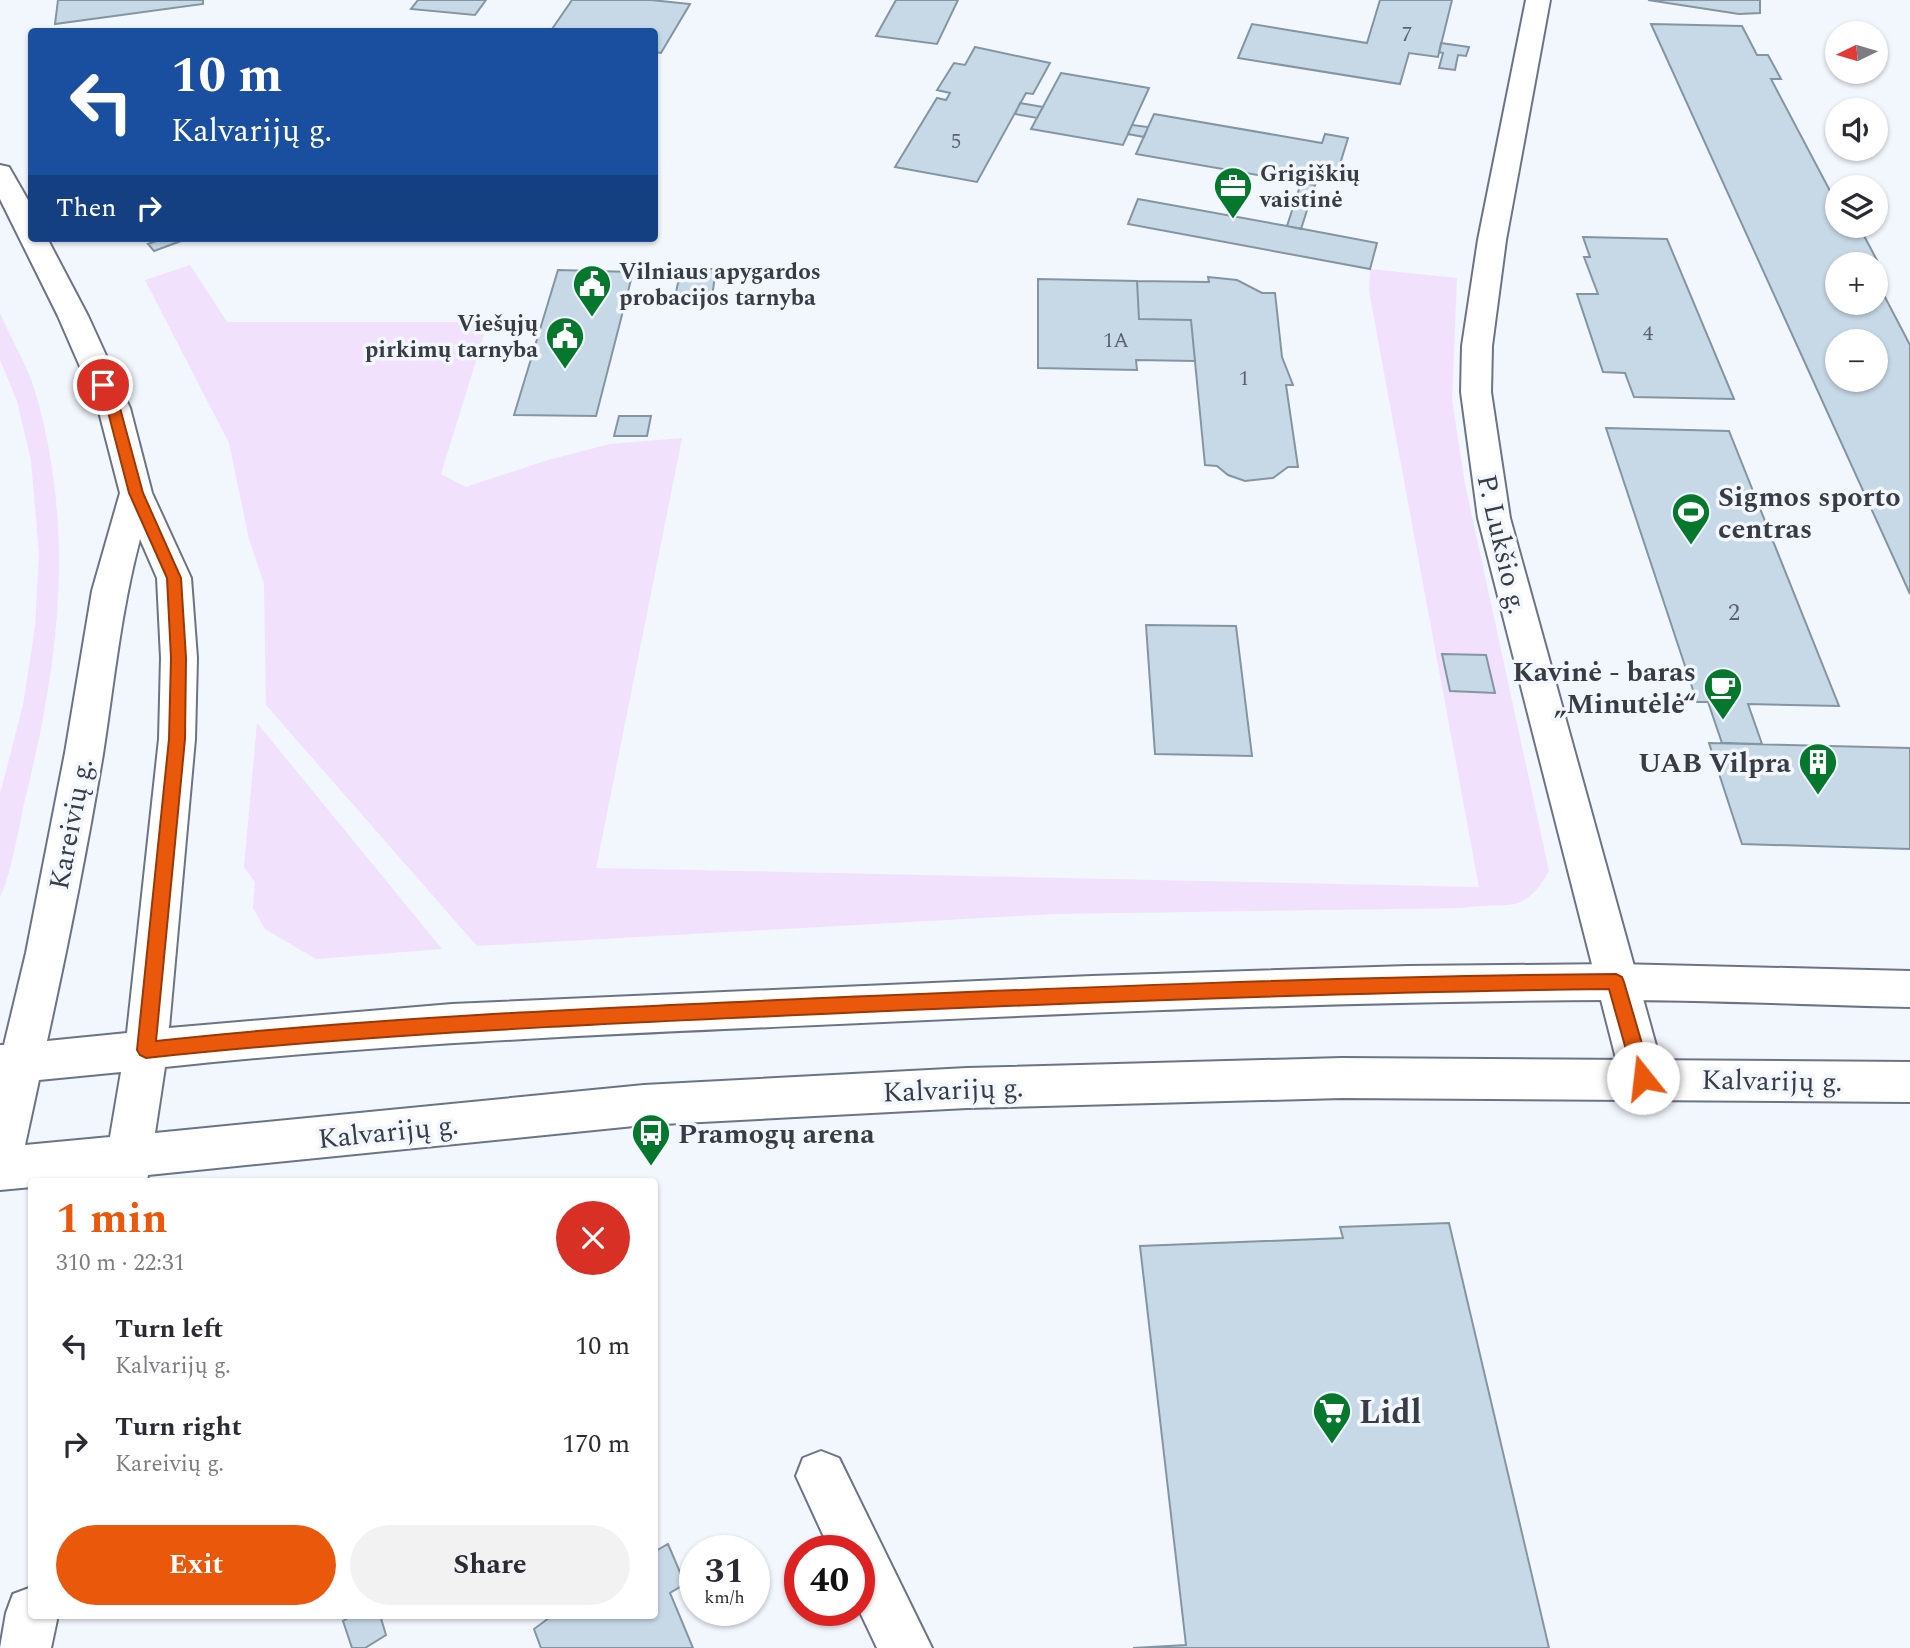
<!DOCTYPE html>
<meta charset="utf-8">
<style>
:root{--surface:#fff;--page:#f2f2f3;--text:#2b2b33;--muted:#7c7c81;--accent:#ea580c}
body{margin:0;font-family:Spectral,serif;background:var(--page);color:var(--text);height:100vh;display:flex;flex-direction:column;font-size:26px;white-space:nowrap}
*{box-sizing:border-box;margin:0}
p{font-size:23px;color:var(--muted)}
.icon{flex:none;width:38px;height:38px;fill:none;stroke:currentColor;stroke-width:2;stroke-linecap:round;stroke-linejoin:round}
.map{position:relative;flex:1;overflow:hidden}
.panel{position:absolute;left:28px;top:1178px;width:630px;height:441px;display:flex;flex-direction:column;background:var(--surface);border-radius:7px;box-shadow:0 2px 5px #0004}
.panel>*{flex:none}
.guide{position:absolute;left:28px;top:28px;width:630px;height:214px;border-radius:7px;box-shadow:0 2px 5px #0004;background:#1a4fa0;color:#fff;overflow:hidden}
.needle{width:46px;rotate:265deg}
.buttons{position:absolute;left:1825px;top:21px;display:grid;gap:14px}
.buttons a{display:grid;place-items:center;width:63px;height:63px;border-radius:50%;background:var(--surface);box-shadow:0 2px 5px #0004;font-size:35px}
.speed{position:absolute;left:679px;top:1535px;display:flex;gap:14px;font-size:35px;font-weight:700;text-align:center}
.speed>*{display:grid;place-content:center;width:91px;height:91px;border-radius:50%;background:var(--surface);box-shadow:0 2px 5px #0004;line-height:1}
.speed small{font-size:18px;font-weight:400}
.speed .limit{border:10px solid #d22;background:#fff;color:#111}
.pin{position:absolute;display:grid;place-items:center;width:60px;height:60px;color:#fff;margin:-30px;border:4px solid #fff;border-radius:50%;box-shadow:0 2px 7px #0007}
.me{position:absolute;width:77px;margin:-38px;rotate:344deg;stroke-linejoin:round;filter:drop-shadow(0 0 5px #0008)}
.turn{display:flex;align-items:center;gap:24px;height:147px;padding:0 28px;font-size:32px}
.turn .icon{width:91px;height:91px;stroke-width:2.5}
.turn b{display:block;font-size:49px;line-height:60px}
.then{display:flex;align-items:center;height:66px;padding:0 28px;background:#0003;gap:14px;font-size:26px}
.round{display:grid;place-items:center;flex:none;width:74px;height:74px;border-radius:37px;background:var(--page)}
.summary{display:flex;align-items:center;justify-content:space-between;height:119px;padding:0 28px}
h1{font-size:42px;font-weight:700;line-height:52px;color:var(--accent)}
.cta{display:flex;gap:14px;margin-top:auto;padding:14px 28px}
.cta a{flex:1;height:80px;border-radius:42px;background:var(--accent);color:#fff;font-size:28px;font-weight:700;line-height:80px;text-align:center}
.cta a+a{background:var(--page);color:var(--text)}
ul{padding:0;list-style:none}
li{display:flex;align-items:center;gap:21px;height:98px;padding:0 28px}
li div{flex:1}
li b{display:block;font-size:26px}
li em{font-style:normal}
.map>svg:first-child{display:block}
.green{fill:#f1e1fd}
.building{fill:#c7d9e7;stroke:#8495a2;stroke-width:2;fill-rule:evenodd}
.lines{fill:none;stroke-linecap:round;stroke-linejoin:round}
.street-casing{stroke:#6b7484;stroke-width:4}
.secondary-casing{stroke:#6b7484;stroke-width:4}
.primary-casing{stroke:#6b7484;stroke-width:4}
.street{fill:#fff;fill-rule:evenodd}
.secondary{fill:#fff;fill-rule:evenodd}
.primary{fill:#fff;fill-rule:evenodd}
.route{fill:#ea580c;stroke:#983908;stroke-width:2}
.labels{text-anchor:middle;stroke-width:7;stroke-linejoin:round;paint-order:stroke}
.far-number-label{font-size:21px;fill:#5c636d}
.far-poi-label{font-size:23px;font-weight:bold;fill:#393c44;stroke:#f2f6fd;text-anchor:start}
.number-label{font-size:24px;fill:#5c636d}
.poi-label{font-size:28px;font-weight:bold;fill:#393c44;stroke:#f2f6fd;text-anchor:start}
.street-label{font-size:28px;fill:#393c44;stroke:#f2f6fd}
.near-poi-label{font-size:33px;font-weight:bold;fill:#393c44;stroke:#f2f6fd;text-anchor:start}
</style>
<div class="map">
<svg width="1910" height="1648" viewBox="0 0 1910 1648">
<rect width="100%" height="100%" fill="#f2f6fd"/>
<path class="green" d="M 190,265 L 227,322 L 488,322 L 441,474 L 466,487 L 548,460 L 610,444 L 682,438 L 596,868 L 1479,887 L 1369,291 L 1370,269 L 1457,278 L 1452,400 L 1465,484 L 1549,871 C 1522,918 1508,900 1462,908 L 1055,914 L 477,946 L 266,705 L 264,584 L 249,539 L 229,443 L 145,280 Z
M 0,313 C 11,339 27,365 35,391 C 75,528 60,658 26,795 C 20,820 11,877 0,897 L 0,794 L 23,705 L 35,627 L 39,554 L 31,460 L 17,401 L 0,360 Z
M 257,723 L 442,949 L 316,959 L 265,929 L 253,908 L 255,882 L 244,867 Z"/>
<path class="building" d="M 58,0 L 203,0 L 203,4 L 55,24 Z
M 418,0 L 486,0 L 475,15 L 411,9 Z
M 572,0 L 651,0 L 690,4 L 661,53 L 654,52 L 654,32 L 550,32 Z
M 896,0 L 958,0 L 937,44 L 876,36 Z
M 1380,0 L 1452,0 L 1438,57 L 1409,53 L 1400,84 L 1238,58 L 1252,24 L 1367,43 Z
M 1648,0 L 1760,0 L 1760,13 L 1739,14 Z
M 1651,24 L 1742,26 L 1757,55 L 1768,55 L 1781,79 L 1771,79 L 1838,206 L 1838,226 L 1848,226 L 1851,232 L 1862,232 L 1879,264 L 1838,264 L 1838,303 L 1876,303 L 1876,280 L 1910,345 L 1910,594 ZM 1838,341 L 1876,341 L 1876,380 L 1838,380 Z
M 1441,43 L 1469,47 L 1466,56 L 1458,55 L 1455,70 L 1439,68 L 1443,53 L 1439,52 Z
M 975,47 L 1050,63 L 1033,94 L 1026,93 L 977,182 L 895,167 L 937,98 L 946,100 L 950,93 L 937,90 L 954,63 L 965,65 Z
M 1061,73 L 1149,88 L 1123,145 L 1031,129 Z
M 1020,103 L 1043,107 L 1037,118 L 1015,114 Z
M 1154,114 L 1322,143 L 1325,134 L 1348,138 L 1336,177 L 1319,174 L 1315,185 L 1136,154 Z
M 1132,125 L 1148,127 L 1144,137 L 1128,134 Z
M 1301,183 L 1315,185 L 1301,229 L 1287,226 Z
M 1138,199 L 1287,226 L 1377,243 L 1370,269 L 1128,224 Z
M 1583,237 L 1667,239 L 1734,399 L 1634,397 L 1625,373 L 1603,372 L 1577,294 L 1598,294 L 1584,257 L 1590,257 Z
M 164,238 L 178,238 L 181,241 L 154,251 L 148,244 Z
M 681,269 L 716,269 L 712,297 L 675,297 Z
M 558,270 L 633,272 L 596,416 L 514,415 Z
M 1208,277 L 1237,280 L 1262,293 L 1275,293 L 1282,357 L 1293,385 L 1286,385 L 1298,467 L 1288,467 L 1273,478 L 1245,481 L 1228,475 L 1217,466 L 1205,465 L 1191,320 L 1139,319 L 1137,281 L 1209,282 Z
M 1038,279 L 1137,281 L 1139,319 L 1191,320 L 1195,361 L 1136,360 L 1137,370 L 1038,368 Z
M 619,416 L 651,416 L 647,436 L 614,436 Z
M 1606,428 L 1729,431 L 1839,706 L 1748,704 L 1762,744 L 1722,743 L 1708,702 L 1697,702 Z
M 1146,625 L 1236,626 L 1252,756 L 1155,754 Z
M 1442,654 L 1486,655 L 1495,693 L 1450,691 Z
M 1709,743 L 1910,748 L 1910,849 L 1742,844 Z
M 1449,1223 L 1549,1648 L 1133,1648 L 1186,1645 L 1140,1246 L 1343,1238 L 1340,1227 Z
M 668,1544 L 685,1584 L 670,1593 L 693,1648 L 541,1648 L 534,1629 L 553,1615 L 654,1615 L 654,1552 Z
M 353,1615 L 380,1615 L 386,1635 L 365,1648 L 352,1648 L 343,1621 Z"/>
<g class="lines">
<g class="street-casing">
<path id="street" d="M 821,1451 L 839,1458 L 932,1648 L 877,1648 L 859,1610 L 859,1550 L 830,1550 L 796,1476 L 803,1458 Z"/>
</g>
<g class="secondary-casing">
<path id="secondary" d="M 1526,0 L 1550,0 L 1506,240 L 1492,346 L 1491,392 L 1510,518 L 1665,1078 L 1658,1092 L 1643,1098 L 1628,1092 L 1621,1078 L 1478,518 L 1461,392 L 1462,346 L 1478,240 Z"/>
</g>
<g class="primary-casing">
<path id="primary" d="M 0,165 L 9,167 L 32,207 L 32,238 L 47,238 L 88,316 L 130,408 L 152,493 L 191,578 L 197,658 L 195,739 L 169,1028 L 452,1004 L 1092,976 L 1408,966 L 1616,964 L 1910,971 L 1910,1007 C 1811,1005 1711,1000 1612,1000 C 1354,1001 1097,1012 839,1024 C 614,1034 389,1043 165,1067 L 155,1133 L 644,1085 L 967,1068 L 1342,1058 L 1910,1062 L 1910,1102 L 1342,1098 L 967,1108 L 644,1125 L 148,1175 L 147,1181 L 32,1181 L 32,1187 L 0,1190 L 0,1045 L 4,1045 L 26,953 L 65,753 L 92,591 L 120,493 L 98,408 L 58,316 L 0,199 ZM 140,539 L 157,578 L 161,658 L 159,739 L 127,1033 L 47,1041 C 68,945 87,850 103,754 C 114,682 121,610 140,539 ZM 121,1072 L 110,1137 L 25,1145 L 39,1080 Z
M 32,1587 L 32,1615 L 58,1615 L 51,1648 L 0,1648 L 6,1613 L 13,1594 Z"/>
</g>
<use href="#street" class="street"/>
<use href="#secondary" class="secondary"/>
<use href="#primary" class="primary"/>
</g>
<path class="route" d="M 103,381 L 110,385 L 120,408 L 143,493 L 181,578 L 186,658 L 185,739 L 156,1041 C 378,1017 600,1008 823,998 C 1087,987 1351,976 1616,974 L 1622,977 L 1624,982 L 1652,1078 L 1650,1084 L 1643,1087 L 1637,1084 L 1634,1078 L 1609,989 C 1346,992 1084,1002 822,1014 C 596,1024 371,1034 146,1058 L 140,1055 L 137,1050 L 169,739 L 171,658 L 167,578 L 129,493 L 107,408 L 97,385 Z"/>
<defs>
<g id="office-pin" transform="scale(2.0125)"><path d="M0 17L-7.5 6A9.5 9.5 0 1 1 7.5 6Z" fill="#06782d" stroke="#f2f6fd"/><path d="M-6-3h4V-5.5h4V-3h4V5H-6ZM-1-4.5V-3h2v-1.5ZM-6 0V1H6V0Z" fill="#fff"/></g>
<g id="civic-pin" transform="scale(2.0125)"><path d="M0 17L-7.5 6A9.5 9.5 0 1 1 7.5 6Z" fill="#06782d" stroke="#f2f6fd"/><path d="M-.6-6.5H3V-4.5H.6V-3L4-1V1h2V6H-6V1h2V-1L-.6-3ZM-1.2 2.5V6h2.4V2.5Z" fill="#fff"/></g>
<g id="stadium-pin" transform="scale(2.0125)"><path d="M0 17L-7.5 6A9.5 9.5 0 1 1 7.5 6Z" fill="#06782d" stroke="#f2f6fd"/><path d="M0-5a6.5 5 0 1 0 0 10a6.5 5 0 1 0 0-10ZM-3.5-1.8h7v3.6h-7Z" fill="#fff"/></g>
<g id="cafe-pin" transform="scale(2.0125)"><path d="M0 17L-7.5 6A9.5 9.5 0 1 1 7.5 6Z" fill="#06782d" stroke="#f2f6fd"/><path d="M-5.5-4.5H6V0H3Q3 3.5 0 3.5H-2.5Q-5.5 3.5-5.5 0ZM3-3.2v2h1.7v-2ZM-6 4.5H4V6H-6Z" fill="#fff"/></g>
<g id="building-pin" transform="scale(2.0125)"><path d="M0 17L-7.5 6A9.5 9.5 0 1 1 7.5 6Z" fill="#06782d" stroke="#f2f6fd"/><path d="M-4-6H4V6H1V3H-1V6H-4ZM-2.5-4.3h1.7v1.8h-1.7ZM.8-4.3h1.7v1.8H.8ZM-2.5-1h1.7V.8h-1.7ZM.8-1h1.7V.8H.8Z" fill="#fff"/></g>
<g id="bus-pin" transform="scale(2.0125)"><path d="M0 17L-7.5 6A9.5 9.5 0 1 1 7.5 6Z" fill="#06782d" stroke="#f2f6fd"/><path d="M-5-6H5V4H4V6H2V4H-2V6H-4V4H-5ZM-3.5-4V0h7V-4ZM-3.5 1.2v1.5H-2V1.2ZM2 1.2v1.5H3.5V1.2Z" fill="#fff"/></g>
<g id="supermarket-pin" transform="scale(2.0125)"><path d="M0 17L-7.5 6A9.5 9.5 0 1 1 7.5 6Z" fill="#06782d" stroke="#f2f6fd"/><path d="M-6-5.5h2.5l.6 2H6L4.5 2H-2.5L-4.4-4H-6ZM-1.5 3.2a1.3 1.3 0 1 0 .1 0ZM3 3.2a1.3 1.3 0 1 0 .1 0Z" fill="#fff"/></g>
</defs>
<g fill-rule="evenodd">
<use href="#office-pin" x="1233" y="186"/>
<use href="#civic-pin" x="592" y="284"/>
<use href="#civic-pin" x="565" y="336"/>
<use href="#stadium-pin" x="1691" y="512"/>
<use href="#cafe-pin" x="1723" y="687"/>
<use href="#building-pin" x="1818" y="762"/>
<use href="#bus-pin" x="651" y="1133"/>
<use href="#supermarket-pin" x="1332" y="1411"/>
</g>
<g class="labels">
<g class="far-number-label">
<text x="1407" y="41">7</text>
<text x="956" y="148">5</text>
<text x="1648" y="340">4</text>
<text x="1116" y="347">1A</text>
<text x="1244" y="385">1</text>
</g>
<g class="far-poi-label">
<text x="1260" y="181">Grigiškių<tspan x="1260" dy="26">vaistinė</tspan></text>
<text x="619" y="279">Vilniaus apygardos<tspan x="619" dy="26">probacijos tarnyba</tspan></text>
<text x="538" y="331" text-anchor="end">Viešųjų<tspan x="538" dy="26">pirkimų tarnyba</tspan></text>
</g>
<g class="number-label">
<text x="1734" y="620">2</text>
</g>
<g class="poi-label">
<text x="1718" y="506">Sigmos sporto<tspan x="1718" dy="32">centras</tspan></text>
<text x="1696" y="681" text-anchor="end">Kavinė - baras<tspan x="1696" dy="32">„Minutėlė“</tspan></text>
<text x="1791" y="772" text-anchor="end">UAB Vilpra</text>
<text x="678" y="1143">Pramogų arena</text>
</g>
<g class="street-label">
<text transform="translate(1503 544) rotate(77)" y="10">P. Lukšio g.</text>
<text transform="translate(70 824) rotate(-79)" y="10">Kareivių g.</text>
<text transform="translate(1772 1080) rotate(1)" y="10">Kalvarijų g.</text>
<text transform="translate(953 1089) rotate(-2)" y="10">Kalvarijų g.</text>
<text transform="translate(388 1131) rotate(-6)" y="10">Kalvarijų g.</text>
</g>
<g class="near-poi-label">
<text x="1359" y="1423">Lidl</text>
</g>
</g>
</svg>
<div class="buttons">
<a><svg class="needle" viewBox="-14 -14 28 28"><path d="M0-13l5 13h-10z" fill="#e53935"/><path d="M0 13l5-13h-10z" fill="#7c7c81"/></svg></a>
<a><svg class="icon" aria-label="sound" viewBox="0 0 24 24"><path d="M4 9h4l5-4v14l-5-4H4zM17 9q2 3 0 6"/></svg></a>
<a><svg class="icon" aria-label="layers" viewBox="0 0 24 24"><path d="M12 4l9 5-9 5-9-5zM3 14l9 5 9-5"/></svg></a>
<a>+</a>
<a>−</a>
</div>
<div class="speed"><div>31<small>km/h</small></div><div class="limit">40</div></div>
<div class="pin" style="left:103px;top:385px;background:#d93025"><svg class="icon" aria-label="arrive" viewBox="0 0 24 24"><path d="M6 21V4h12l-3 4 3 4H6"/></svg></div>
<svg class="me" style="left:1643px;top:1078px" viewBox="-20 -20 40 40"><circle r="19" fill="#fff"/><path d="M0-13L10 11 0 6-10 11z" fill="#ea580c"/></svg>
<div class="guide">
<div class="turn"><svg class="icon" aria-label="left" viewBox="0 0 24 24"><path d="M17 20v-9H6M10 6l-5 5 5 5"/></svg><div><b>10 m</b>Kalvarijų g.</div></div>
<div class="then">Then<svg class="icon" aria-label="right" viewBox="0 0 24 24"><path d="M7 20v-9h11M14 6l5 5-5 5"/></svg></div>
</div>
<section class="panel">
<div class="summary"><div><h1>1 min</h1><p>310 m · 22:31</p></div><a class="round" style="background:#d93025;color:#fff"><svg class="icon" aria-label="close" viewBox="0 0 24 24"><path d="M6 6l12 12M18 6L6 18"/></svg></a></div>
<ul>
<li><svg class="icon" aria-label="left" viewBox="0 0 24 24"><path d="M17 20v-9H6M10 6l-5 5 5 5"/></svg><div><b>Turn left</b><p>Kalvarijų g.</p></div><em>10 m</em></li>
<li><svg class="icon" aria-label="right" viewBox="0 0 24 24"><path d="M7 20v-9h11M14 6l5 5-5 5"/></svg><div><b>Turn right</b><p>Kareivių g.</p></div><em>170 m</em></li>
</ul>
<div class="cta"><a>Exit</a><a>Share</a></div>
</section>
</div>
